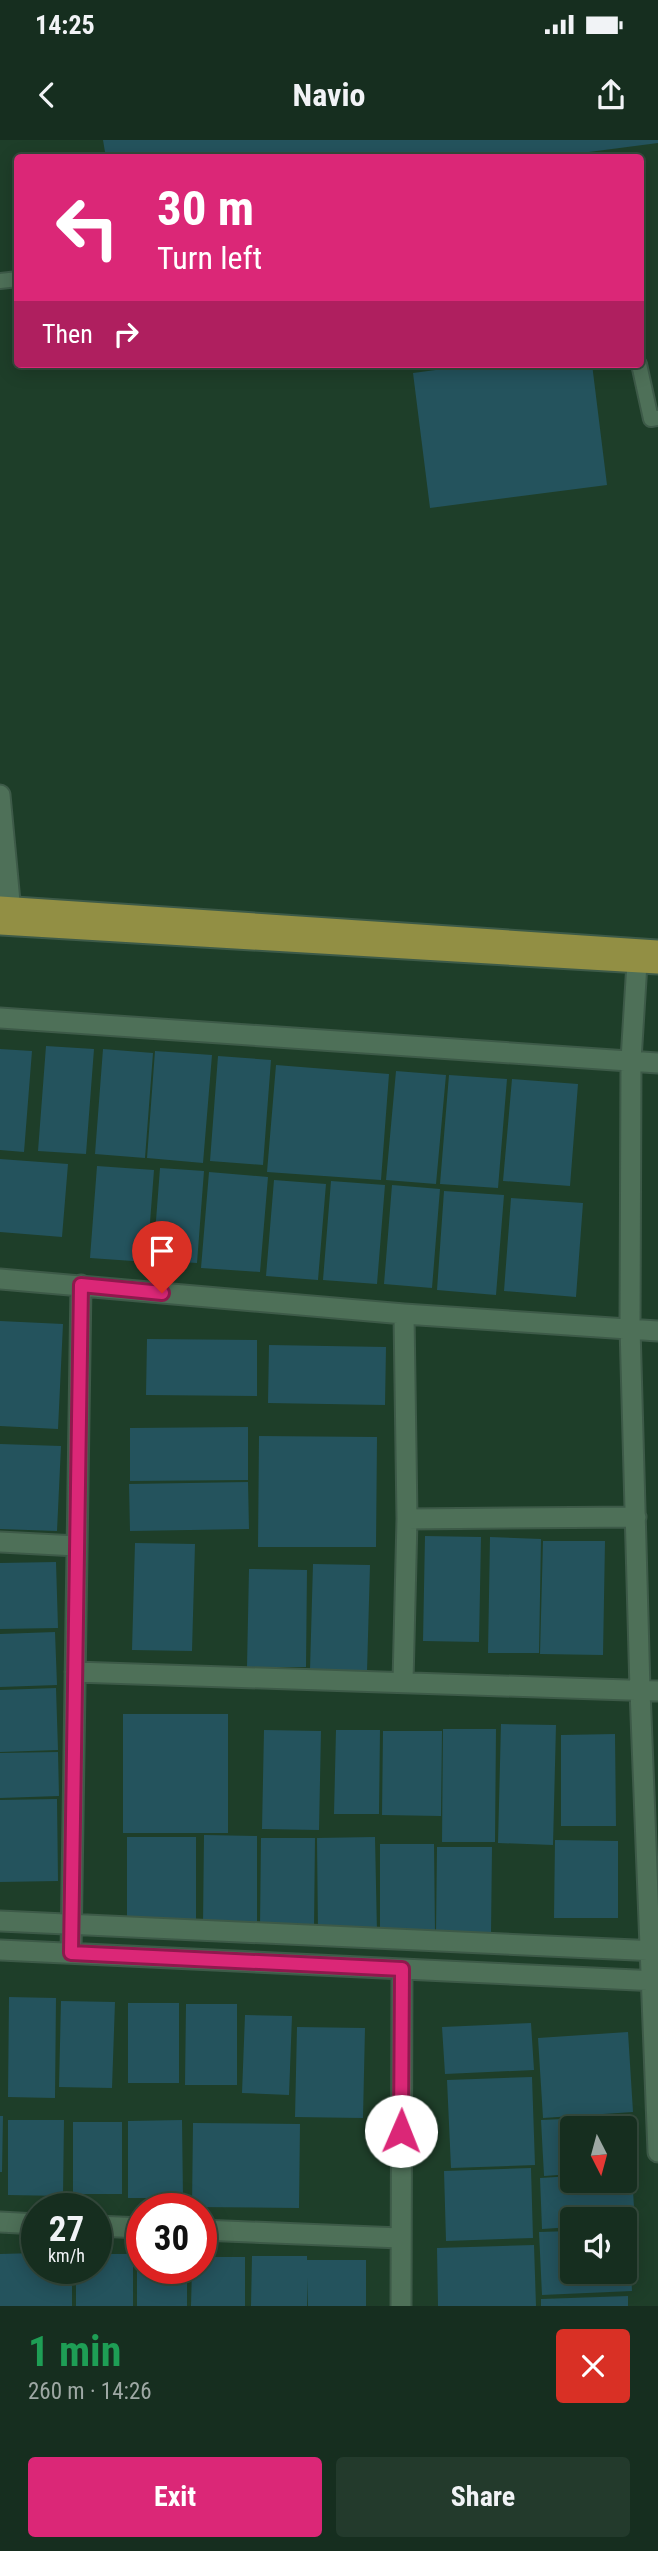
<!DOCTYPE html>
<meta charset="utf-8">
<style>
:root{--surface:#162e1f;--page:#233a2c;--text:#f1f3f6;--muted:#9ea8a4;--line:#354a3d;--accent:#db2777}
body{margin:0;font-family:"Roboto Condensed",sans-serif;background:var(--page);color:var(--text);height:100vh;display:flex;flex-direction:column;font-size:26px;white-space:nowrap}
*{box-sizing:border-box;margin:0}
p{font-size:23px;color:var(--muted)}
.icon{flex:none;width:38px;height:38px;fill:none;stroke:currentColor;stroke-width:2;stroke-linecap:round;stroke-linejoin:round}
.map{position:relative;height:2166px;overflow:hidden}
.side{display:flex;flex-direction:column;background:var(--surface);flex:1}
.side>*{flex:none}
.guide{position:absolute;left:14px;top:14px;width:630px;height:214px;border-radius:7px;box-shadow:0 4px 18px #0003,0 0 0 2px var(--line);background:#db2777;color:#fff;overflow:hidden}
.needle{width:46px;rotate:174deg}
.tools{position:absolute;left:560px;top:1976px;display:grid;gap:14px}
.tools a{display:grid;place-items:center;width:77px;height:77px;border-radius:7px;background:var(--surface);box-shadow:0 4px 18px #0003,0 0 0 2px var(--line);font-size:35px}
.speed{position:absolute;left:21px;top:2053px;display:flex;gap:14px;font-size:35px;font-weight:700;text-align:center}
.speed>*{display:grid;place-content:center;width:91px;height:91px;border-radius:50%;background:var(--surface);box-shadow:0 4px 18px #0003,0 0 0 2px var(--line);line-height:1}
.speed small{font-size:18px;font-weight:400}
.speed .limit{border:10px solid #d22;background:#fff;color:#111}
.pin{position:absolute;display:grid;place-items:center;width:60px;height:60px;color:#fff;margin:-72px -30px;border-radius:50% 50% 50% 0;rotate:-45deg;box-shadow:0 0 7px #0007}
.pin .icon{rotate:45deg}
.me{position:absolute;width:77px;margin:-38px;rotate:1deg;stroke-linejoin:round;filter:drop-shadow(0 0 5px #0008)}
.turn{display:flex;align-items:center;gap:24px;height:147px;padding:0 28px;font-size:32px}
.turn .icon{width:91px;height:91px;stroke-width:2.5}
.turn b{display:block;font-size:49px;line-height:60px}
.then{display:flex;align-items:center;height:66px;padding:0 28px;background:#0003;gap:14px;font-size:26px}
.round{display:grid;place-items:center;flex:none;width:74px;height:74px;border-radius:7px;background:var(--page)}
.head{display:flex;align-items:center;justify-content:space-between;height:119px;padding:0 28px}
h1{font-size:42px;font-weight:700;line-height:52px;color:#1e9e55}
.action{display:flex;gap:14px;margin-top:auto;padding:14px 28px}
.action a{flex:1;height:80px;border-radius:7px;background:var(--accent);color:#fff;font-size:28px;font-weight:700;line-height:80px;text-align:center}
.action a+a{background:var(--page);color:var(--text)}
.status{display:flex;justify-content:space-between;align-items:center;height:49px;padding:0 35px;background:var(--surface);direction:ltr}
.status svg{height:19px;fill:currentColor}
header{display:flex;justify-content:space-between;align-items:center;height:91px;padding:0 28px;background:var(--surface);font-size:32px;font-weight:700}
.map>svg:first-child{display:block}
.building{fill:#24535d}
.lines{fill:none;stroke-linecap:round;stroke-linejoin:round}
.service-casing{stroke:#3d5a48;stroke-width:18}
.minor-casing{stroke:#3d5a48;stroke-width:23}
.tertiary-casing{stroke:#3d5a48;stroke-width:23}
.primary-casing{stroke:#3d5a48;stroke-width:23}
.service{stroke:#4e7058;stroke-width:14}
.minor{stroke:#4e7058;stroke-width:19}
.tertiary{stroke:#4e7058;stroke-width:19}
.primary{stroke:#928f44;stroke-width:19}
.route-casing{stroke:#8e194d;stroke-width:18}
.route{stroke:#db2777;stroke-width:12}
</style>
<div class="status"><b>14:25</b><svg viewBox="0 0 49 12"><path d="M0 12V9h3v3zM5 12V6h3v6zM10 12V3h3v9zM15 12V0h3v12zM26 1h20v11H26zM47 4h2v5h-2z"/></svg></div>
<header><svg class="icon" aria-label="back" viewBox="0 0 24 24"><path d="M15 5l-7 7 7 7"/></svg>Navio<svg class="icon" aria-label="share" viewBox="0 0 24 24"><path d="M12 15V3M7 8l5-5 5 5M5 13v7h14v-7"/></svg></header>
<div class="map">
<svg width="658" height="2166" viewBox="0 0 658 2166">
<rect width="100%" height="100%" fill="#1e3e29"/>
<path class="building" d="M 103,0 L 658,0 L 658,3 L 543,18 L 106,18 Z
M 481,224 L 592,224 L 607,345 L 430,368 L 413,233 Z
M 46,906 L 94,909 L 86,1014 L 38,1011 Z
M 0,909 L 32,911 L 24,1012 L 0,1010 Z
M 103,909 L 153,913 L 145,1018 L 95,1014 Z
M 155,911 L 212,915 L 203,1023 L 147,1018 Z
M 218,916 L 271,920 L 263,1025 L 210,1021 Z
M 276,925 L 389,934 L 381,1040 L 267,1032 Z
M 396,931 L 446,935 L 436,1044 L 386,1040 Z
M 449,935 L 507,939 L 498,1048 L 440,1044 Z
M 512,939 L 578,944 L 570,1046 L 503,1041 Z
M 0,1019 L 68,1024 L 62,1097 L 0,1092 Z
M 97,1026 L 154,1030 L 147,1122 L 90,1118 Z
M 160,1028 L 204,1031 L 197,1123 L 153,1120 Z
M 209,1032 L 268,1037 L 260,1132 L 201,1128 Z
M 274,1040 L 326,1044 L 318,1140 L 266,1136 Z
M 331,1041 L 385,1045 L 377,1144 L 323,1140 Z
M 392,1045 L 440,1049 L 432,1148 L 384,1144 Z
M 444,1051 L 504,1055 L 496,1155 L 437,1150 Z
M 511,1058 L 583,1063 L 576,1157 L 504,1151 Z
M 0,1181 L 63,1184 L 58,1289 L 0,1286 Z
M 147,1199 L 257,1200 L 257,1256 L 146,1255 Z
M 269,1205 L 386,1207 L 385,1265 L 268,1263 Z
M 248,1287 L 248,1340 L 130,1341 L 130,1288 Z
M 259,1296 L 377,1297 L 376,1407 L 258,1407 Z
M 0,1304 L 61,1306 L 57,1391 L 0,1389 Z
M 248,1342 L 249,1389 L 130,1391 L 129,1344 Z
M 425,1396 L 481,1397 L 479,1502 L 423,1501 Z
M 490,1397 L 541,1399 L 539,1513 L 488,1513 Z
M 543,1401 L 605,1401 L 603,1515 L 540,1514 Z
M 135,1403 L 195,1404 L 192,1511 L 132,1510 Z
M 56,1422 L 58,1488 L 0,1489 L 0,1423 Z
M 313,1424 L 370,1425 L 367,1532 L 310,1530 Z
M 249,1429 L 307,1430 L 306,1527 L 247,1527 Z
M 55,1492 L 57,1545 L 0,1547 L 0,1494 Z
M 56,1548 L 58,1610 L 0,1612 L 0,1550 Z
M 123,1574 L 228,1574 L 228,1693 L 123,1693 Z
M 501,1584 L 556,1585 L 553,1705 L 498,1703 Z
M 443,1589 L 496,1589 L 495,1702 L 442,1702 Z
M 264,1590 L 321,1591 L 319,1690 L 262,1689 Z
M 336,1590 L 380,1590 L 379,1674 L 334,1674 Z
M 383,1591 L 442,1591 L 441,1676 L 382,1675 Z
M 615,1594 L 616,1686 L 561,1686 L 561,1595 Z
M 58,1612 L 59,1656 L 0,1658 L 0,1613 Z
M 57,1659 L 58,1741 L 0,1742 L 0,1660 Z
M 204,1695 L 257,1696 L 257,1786 L 203,1785 Z
M 127,1697 L 196,1697 L 196,1785 L 127,1785 Z
M 375,1697 L 377,1793 L 318,1794 L 317,1698 Z
M 261,1698 L 315,1698 L 314,1788 L 260,1788 Z
M 555,1700 L 618,1701 L 618,1778 L 554,1778 Z
M 380,1704 L 434,1704 L 435,1793 L 380,1793 Z
M 437,1707 L 492,1707 L 491,1793 L 436,1793 Z
M 9,1857 L 56,1858 L 55,1958 L 8,1957 Z
M 61,1861 L 115,1862 L 112,1948 L 59,1947 Z
M 128,1863 L 179,1863 L 179,1943 L 128,1943 Z
M 186,1864 L 237,1864 L 237,1945 L 185,1945 Z
M 245,1875 L 292,1876 L 289,1955 L 242,1953 Z
M 531,1883 L 534,1930 L 445,1934 L 442,1887 Z
M 297,1887 L 365,1888 L 363,1978 L 295,1977 Z
M 628,1892 L 633,1972 L 543,1978 L 538,1898 Z
M 532,1937 L 535,2025 L 451,2028 L 447,1940 Z
M 0,1976 L 3,1976 L 2,2032 L 0,2032 Z
M 630,1976 L 632,2031 L 625,2032 L 625,1988 L 572,1988 L 572,2034 L 544,2036 L 541,1980 Z
M 8,1980 L 64,1980 L 63,2056 L 8,2055 Z
M 182,1980 L 183,2058 L 128,2058 L 128,1981 Z
M 73,1982 L 122,1982 L 122,2054 L 73,2054 Z
M 193,1983 L 300,1984 L 299,2068 L 192,2067 Z
M 531,2028 L 533,2098 L 446,2101 L 444,2031 Z
M 632,2033 L 635,2085 L 625,2085 L 625,2079 L 572,2079 L 572,2087 L 542,2089 L 540,2038 L 572,2036 L 572,2040 L 625,2040 L 625,2034 Z
M 629,2088 L 632,2151 L 542,2155 L 539,2092 L 572,2091 L 572,2132 L 625,2132 L 625,2089 Z
M 534,2105 L 536,2166 L 438,2166 L 437,2108 Z
M 37,2113 L 37,2128 L 72,2128 L 72,2166 L 0,2166 L 0,2114 Z
M 96,2114 L 133,2114 L 133,2166 L 76,2166 L 76,2128 L 96,2128 Z
M 137,2115 L 142,2115 L 142,2128 L 187,2128 L 187,2166 L 137,2166 Z
M 252,2116 L 307,2116 L 307,2120 L 366,2120 L 366,2166 L 308,2166 L 307,2138 L 307,2166 L 251,2166 Z
M 201,2117 L 245,2117 L 245,2166 L 191,2166 L 192,2128 L 201,2128 Z
M 628,2156 L 628,2166 L 541,2166 L 541,2159 Z"/>
<g class="lines">
<g class="service-casing">
<path id="service" d="M 0,141 L 18,139
M 639,224 L 651,279 L 658,278"/>
</g>
<g class="minor-casing">
<path id="minor" d="M 637,823 L 631,920 L 630,1187 L 640,1550 L 658,2012
M 0,878 L 658,923
M 0,1139 L 404,1174 L 658,1191
M 404,1174 L 407,1379 L 636,1377
M 0,1402 L 77,1406
M 75,1532 L 658,1551
M 403,1542 L 407,1379
M 0,1781 L 658,1811
M 0,1810 L 658,1841
M 71,1813 L 81,1145
M 0,2082 L 37,2084
M 96,2086 L 142,2088
M 201,2090 L 400,2098
M 401,2166 L 402,1829"/>
</g>
<g class="tertiary-casing">
<path id="tertiary" d="M 0,655 L 12,783"/>
</g>
<g class="primary-casing">
<path id="primary" d="M 0,766 L 658,810
M 0,785 L 658,824"/>
</g>
<use href="#service" class="service"/>
<use href="#minor" class="minor"/>
<use href="#tertiary" class="tertiary"/>
<use href="#primary" class="primary"/>
</g>
<g class="lines">
<g class="route-casing">
<path id="route" d="M 162,1153 L 81,1145 L 71,1813 L 402,1829 L 401,1991"/>
</g>
<use href="#route" class="route"/>
</g>
</svg>
<div class="tools">
<a><svg class="needle" viewBox="-14 -14 28 28"><path d="M0-13l5 13h-10z" fill="#e53935"/><path d="M0 13l5-13h-10z" fill="#9ea8a4"/></svg></a>
<a><svg class="icon" aria-label="sound" viewBox="0 0 24 24"><path d="M4 9h4l5-4v14l-5-4H4zM17 9q2 3 0 6"/></svg></a>
</div>
<div class="speed"><div>27<small>km/h</small></div><div class="limit">30</div></div>
<div class="pin" style="left:162px;top:1153px;background:#d93025"><svg class="icon" aria-label="arrive" viewBox="0 0 24 24"><path d="M6 21V4h12l-3 4 3 4H6"/></svg></div>
<svg class="me" style="left:401px;top:1991px" viewBox="-20 -20 40 40"><circle r="19" fill="#fff"/><path d="M0-13L10 11 0 6-10 11z" fill="#db2777"/></svg>
<div class="guide">
<div class="turn"><svg class="icon" aria-label="left" viewBox="0 0 24 24"><path d="M17 20v-9H6M10 6l-5 5 5 5"/></svg><div><b>30 m</b>Turn left</div></div>
<div class="then">Then<svg class="icon" aria-label="right" viewBox="0 0 24 24"><path d="M7 20v-9h11M14 6l5 5-5 5"/></svg></div>
</div>
</div>
<section class="side">
<div class="head"><div><h1>1 min</h1><p>260 m · 14:26</p></div><a class="round" style="background:#d93025;color:#fff"><svg class="icon" aria-label="close" viewBox="0 0 24 24"><path d="M6 6l12 12M18 6L6 18"/></svg></a></div>
<div class="action"><a>Exit</a><a>Share</a></div>
</section>
